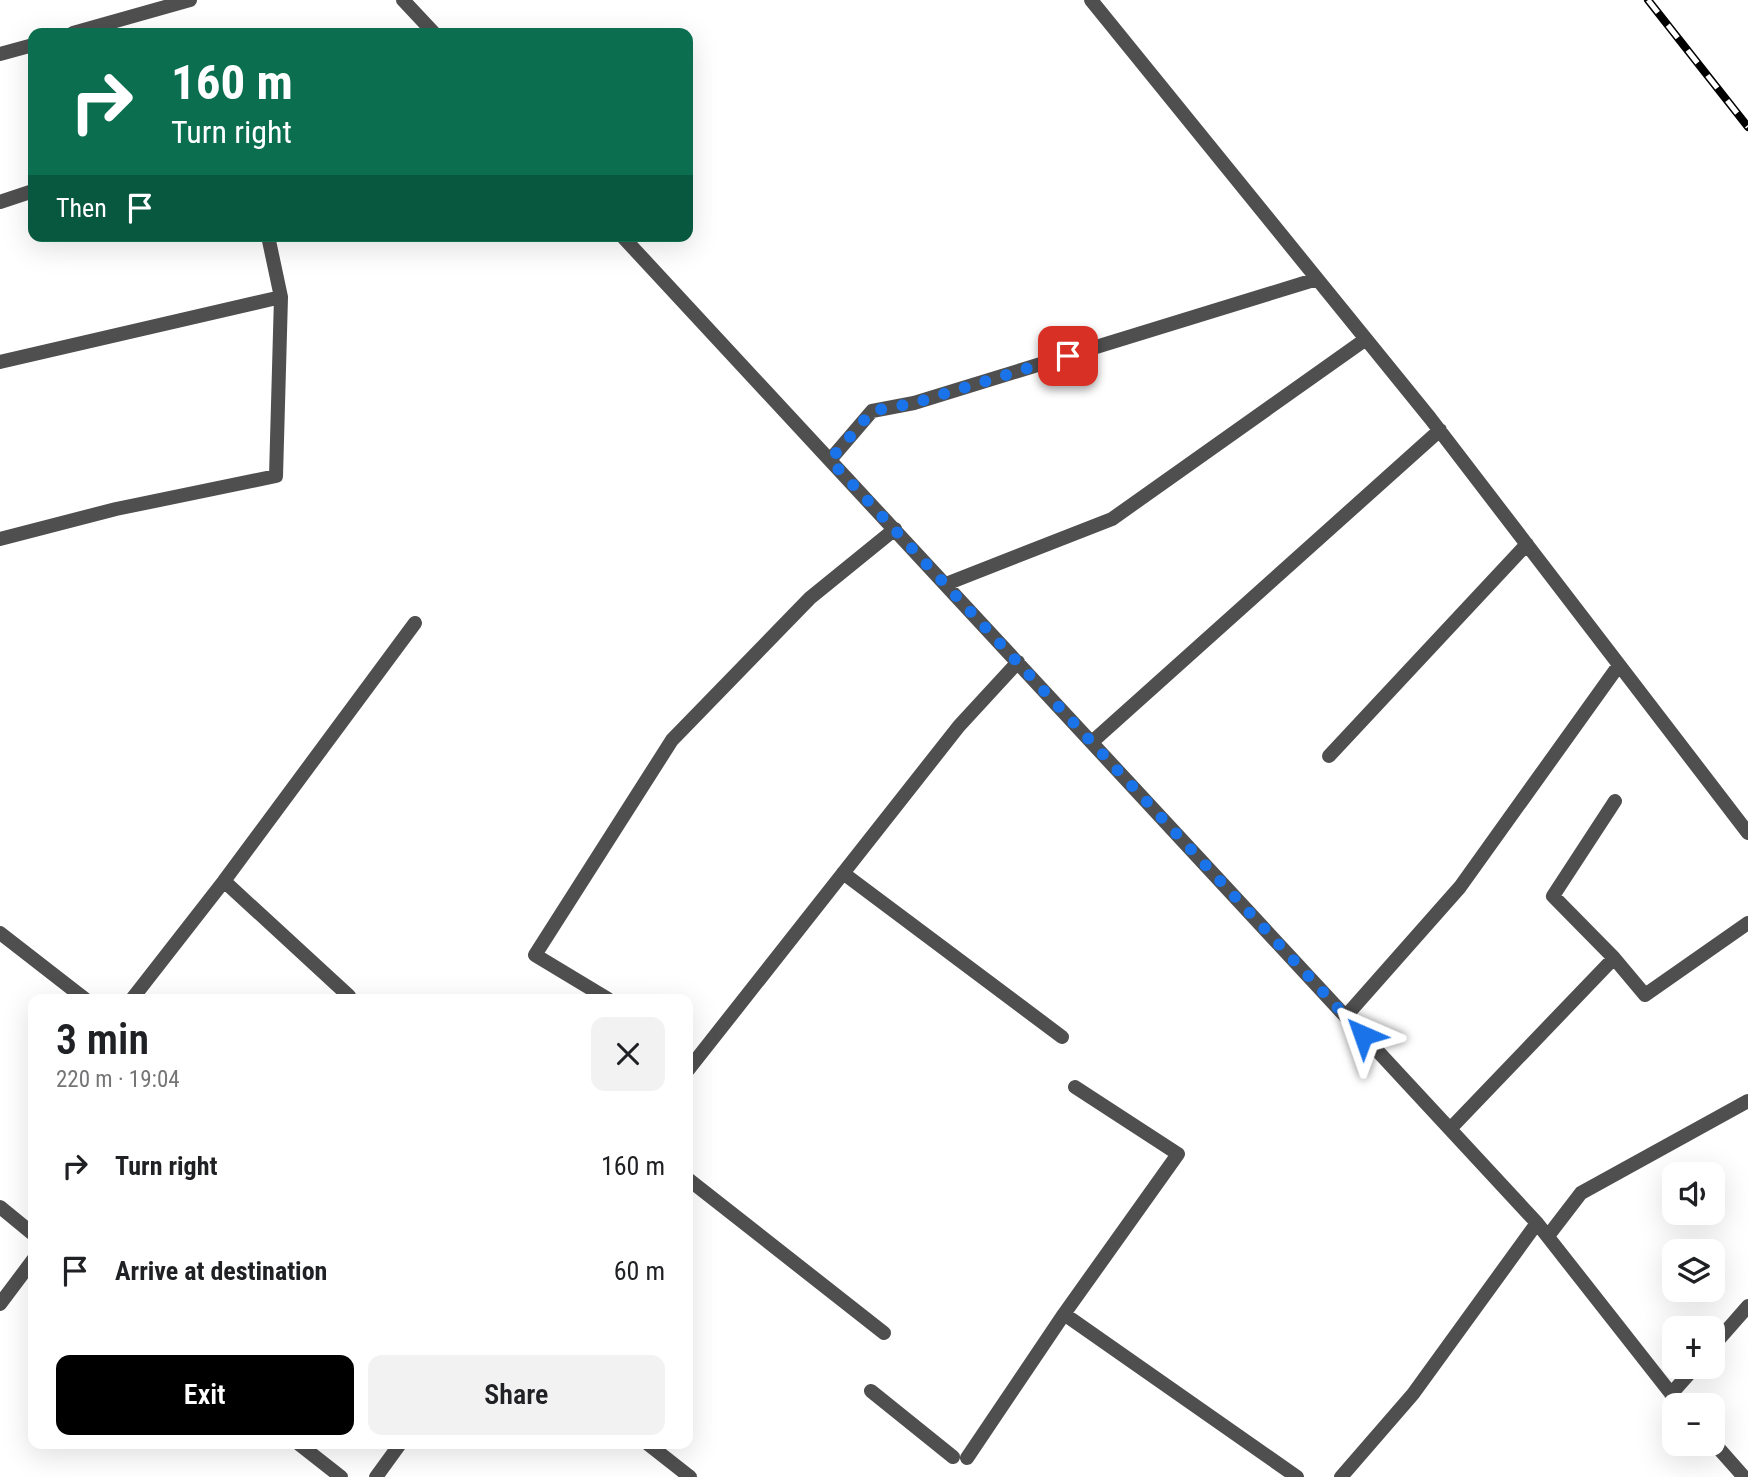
<!DOCTYPE html>
<meta charset="utf-8">
<style>
:root{--surface:#fff;--page:#f2f2f2;--text:#202124;--muted:#757577;--accent:#000}
body{margin:0;font-family:"Roboto Condensed",sans-serif;background:var(--page);color:var(--text);height:100vh;display:flex;flex-direction:column;font-size:26px;white-space:nowrap}
*{box-sizing:border-box;margin:0}
p{font-size:23px;color:var(--muted)}
.icon{flex:none;width:38px;height:38px;fill:none;stroke:currentColor;stroke-width:2;stroke-linecap:round;stroke-linejoin:round}
.map{position:relative;flex:1;overflow:hidden}
.side{position:absolute;left:28px;top:994px;width:665px;height:455px;display:flex;flex-direction:column;background:var(--surface);border-radius:14px;box-shadow:0 7px 28px #0002}
.side>*{flex:none}
.banner{position:absolute;left:28px;top:28px;width:665px;height:214px;border-radius:14px;box-shadow:0 7px 28px #0002;background:#0b6e4f;color:#fff;overflow:hidden}
.buttons{position:absolute;left:1662px;top:1162px;display:grid;gap:14px}
.buttons a{display:grid;place-items:center;width:63px;height:63px;border-radius:14px;background:var(--surface);box-shadow:0 7px 28px #0002;font-size:35px}
.pin{position:absolute;display:grid;place-items:center;width:60px;height:60px;color:#fff;margin:-30px;border-radius:14px;box-shadow:0 4px 10px #0006}
.me{position:absolute;width:77px;margin:-38px;rotate:317deg;stroke-linejoin:round;filter:drop-shadow(0 0 5px #0008)}
.turn{display:flex;align-items:center;gap:24px;height:147px;padding:0 28px;font-size:32px}
.turn .icon{width:91px;height:91px;stroke-width:2.5}
.turn b{display:block;font-size:49px;line-height:60px}
.then{display:flex;align-items:center;height:66px;padding:0 28px;background:#0003;gap:14px;font-size:26px}
.round{display:grid;place-items:center;flex:none;width:74px;height:74px;border-radius:14px;background:var(--page)}
.summary{display:flex;align-items:center;justify-content:space-between;height:119px;padding:0 28px}
h1{font-size:42px;font-weight:600;line-height:52px}
.cta{display:flex;gap:14px;margin-top:auto;padding:14px 28px}
.cta a{flex:1;height:80px;border-radius:14px;background:var(--accent);color:#fff;font-size:28px;font-weight:600;line-height:80px;text-align:center}
.cta a+a{background:var(--page);color:var(--text)}
ul{padding:0;list-style:none}
li{display:flex;align-items:center;gap:21px;height:105px;padding:0 28px}
li div{flex:1}
li b{display:block;font-size:26px}
li em{font-style:normal}
.map>svg:first-child{display:block}
.lines{fill:none;stroke-linecap:round;stroke-linejoin:round}
.minor{stroke:#4f4f4f;stroke-width:14}
.rail-casing{stroke:#000;stroke-width:8}
.rail{stroke:#fff;stroke-width:5;stroke-dasharray:16;stroke-linecap:butt}
.route{stroke:#1a73e8;stroke-width:12;stroke-dasharray:0 21.6}
</style>
<div class="map">
<svg width="1748" height="1477" viewBox="0 0 1748 1477">
<rect width="100%" height="100%" fill="#fff"/>
<g class="lines">
<path class="minor" d="M 403,0 L 434,33
M 1091,0 L 1430,418 L 1748,833
M 73,33 L 190,0
M 0,54 L 33,45
M 0,202 L 33,191
M 622,236 L 1537,1223 L 1680,1405
M 0,362 L 281,297
M 830,460 L 872,411 L 914,403 L 1317,279
M 0,539 L 116,509 L 276,476 L 281,297 L 268,236
M 946,584 L 1112,519 L 1366,339
M 1092,742 L 1440,430
M 1329,756 L 1527,544
M 843,873 L 1062,1037
M 0,933 L 85,999
M 1614,958 L 1553,896 L 1615,801
M 349,996 L 224,881 L 415,623
M 132,999 L 224,881
M 608,999 L 535,955 L 672,740 L 810,598 L 895,529
M 1346,1016 L 1460,887 L 1619,665
M 688,1070 L 959,726 L 1018,662
M 1450,1129 L 1614,958 L 1645,995 L 1748,923
M 688,1179 L 884,1333
M 0,1207 L 33,1234
M 1548,1236 L 1581,1193 L 1748,1101
M 0,1304 L 33,1260
M 1064,1314 L 1297,1477
M 1713,1346 L 1748,1306
M 871,1391 L 953,1457
M 1671,1394 L 1695,1367
M 1713,1442 L 1744,1477
M 299,1444 L 341,1477
M 648,1444 L 690,1477
M 967,1458 L 1064,1314 L 1178,1154 L 1075,1087
M 376,1477 L 400,1444
M 1341,1477 L 1413,1394 L 1537,1223"/>
<g class="rail-casing">
<path id="rail" d="M 1648,0 L 1748,127"/>
</g>
<use href="#rail" class="rail"/>
</g>
<g class="lines">
<path class="route" d="M 1068,356 L 914,403 L 872,411 L 830,460 L 1363,1035"/>
</g>
</svg>
<div class="buttons">
<a><svg class="icon" aria-label="sound" viewBox="0 0 24 24"><path d="M4 9h4l5-4v14l-5-4H4zM17 9q2 3 0 6"/></svg></a>
<a><svg class="icon" aria-label="layers" viewBox="0 0 24 24"><path d="M12 4l9 5-9 5-9-5zM3 14l9 5 9-5"/></svg></a>
<a>+</a>
<a>−</a>
</div>
<div class="pin" style="left:1068px;top:356px;background:#d93025"><svg class="icon" aria-label="arrive" viewBox="0 0 24 24"><path d="M6 21V4h12l-3 4 3 4H6"/></svg></div>
<svg class="me" style="left:1363px;top:1035px" viewBox="-20 -20 40 40"><path d="M0-17L14 15 0 8-14 15z" fill="#1a73e8" stroke="#fff" stroke-width="4"/></svg>
<div class="banner">
<div class="turn"><svg class="icon" aria-label="right" viewBox="0 0 24 24"><path d="M7 20v-9h11M14 6l5 5-5 5"/></svg><div><b>160 m</b>Turn right</div></div>
<div class="then">Then<svg class="icon" aria-label="arrive" viewBox="0 0 24 24"><path d="M6 21V4h12l-3 4 3 4H6"/></svg></div>
</div>
<section class="side">
<div class="summary"><div><h1>3 min</h1><p>220 m · 19:04</p></div><a class="round"><svg class="icon" aria-label="close" viewBox="0 0 24 24"><path d="M6 6l12 12M18 6L6 18"/></svg></a></div>
<ul>
<li><svg class="icon" aria-label="right" viewBox="0 0 24 24"><path d="M7 20v-9h11M14 6l5 5-5 5"/></svg><div><b>Turn right</b></div><em>160 m</em></li>
<li><svg class="icon" aria-label="arrive" viewBox="0 0 24 24"><path d="M6 21V4h12l-3 4 3 4H6"/></svg><div><b>Arrive at destination</b></div><em>60 m</em></li>
</ul>
<div class="cta"><a>Exit</a><a>Share</a></div>
</section>
</div>
